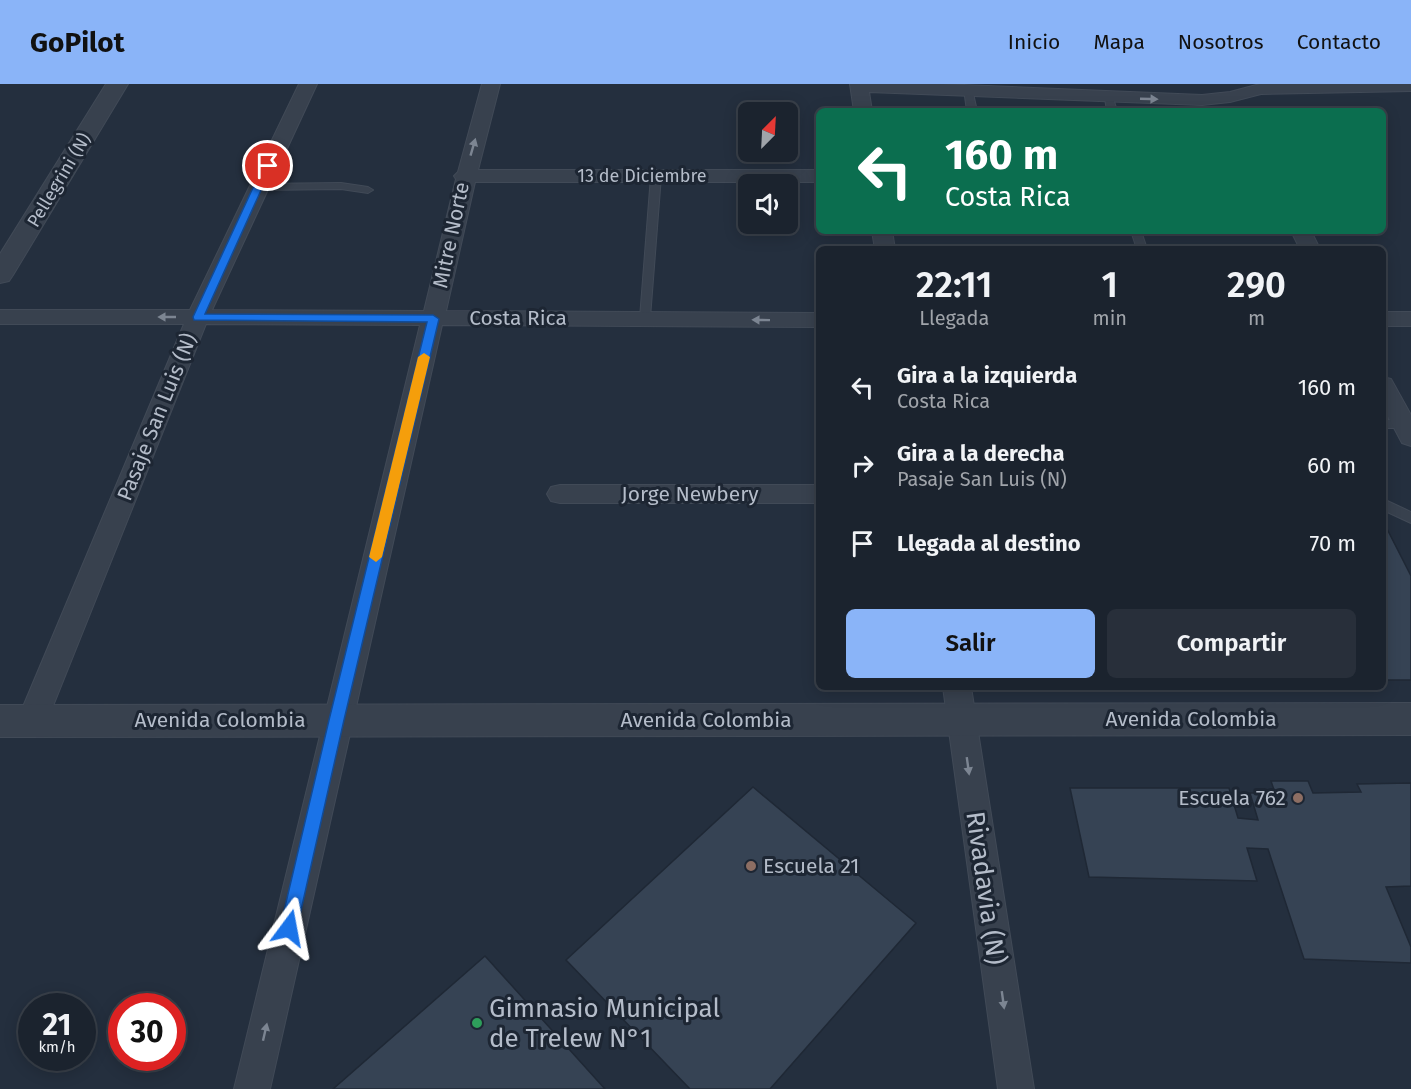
<!DOCTYPE html>
<html lang="es">
<meta charset="utf-8">
<style>
:root{--surface:#1b232e;--page:#282f3a;--text:#f1f3f6;--muted:#a0a4aa;--line:#39404a;--accent:#8ab4f8}
body{margin:0;font-family:"Fira Sans",sans-serif;background:var(--page);color:var(--text);height:100vh;display:flex;flex-direction:column;font-size:22px;white-space:nowrap}
*{box-sizing:border-box;margin:0}
p{font-size:20px;color:var(--muted)}
.icon{flex:none;width:33px;height:33px;fill:none;stroke:currentColor;stroke-width:2;stroke-linecap:round;stroke-linejoin:round}
.map{position:relative;flex:1;overflow:hidden}
.panel{position:absolute;left:816px;top:162px;width:570px;height:444px;display:flex;flex-direction:column;background:var(--surface);border-radius:9px;box-shadow:0 3px 15px #0003,0 0 0 2px var(--line)}
.panel>*{flex:none}
.top-card{position:absolute;left:816px;top:24px;width:570px;height:126px;border-radius:9px;box-shadow:0 3px 15px #0003,0 0 0 2px var(--line);background:#0b6e4f;color:#fff;overflow:hidden}
.needle{width:39px;rotate:24deg}
.controls{position:absolute;left:738px;top:18px;display:grid;gap:12px}
.controls a{display:grid;place-items:center;width:60px;height:60px;border-radius:9px;background:var(--surface);box-shadow:0 3px 15px #0003,0 0 0 2px var(--line);font-size:30px}
.speed{position:absolute;left:18px;top:909px;display:flex;gap:12px;font-size:30px;font-weight:700;text-align:center}
.speed>*{display:grid;place-content:center;width:78px;height:78px;border-radius:50%;background:var(--surface);box-shadow:0 3px 15px #0003,0 0 0 2px var(--line);line-height:1}
.speed small{font-size:15px;font-weight:400}
.speed .limit{border:9px solid #d22;background:#fff;color:#111}
.pin{position:absolute;display:grid;place-items:center;width:51px;height:51px;color:#fff;margin:-26px;border:3px solid #fff;border-radius:50%;box-shadow:0 2px 6px #0007}
.me{position:absolute;width:66px;margin:-33px;rotate:13deg;stroke-linejoin:round;filter:drop-shadow(0 0 4px #0008)}
.turn{display:flex;align-items:center;gap:21px;height:126px;padding:0 30px;font-size:27px}
.turn .icon{width:78px;height:78px;stroke-width:2.5}
.turn b{display:block;font-size:42px;line-height:51px}
.eta{display:flex;justify-content:space-evenly;align-items:center;height:102px;text-align:center}
.eta b{font-size:36px;font-weight:600;line-height:42px}
.button{display:flex;gap:12px;margin-top:auto;padding:12px 30px}
.button a{flex:1;height:69px;border-radius:9px;background:var(--accent);color:#111;font-size:24px;font-weight:600;line-height:69px;text-align:center}
.button a+a{background:var(--page);color:var(--text)}
ul{padding:0;list-style:none}
li{display:flex;align-items:center;gap:18px;height:78px;padding:0 30px}
li div{flex:1}
li b{display:block;font-size:22px}
li em{font-style:normal}
header{display:flex;align-items:center;gap:36px;box-sizing:border-box;height:84px;padding:0 30px;background:var(--accent);color:#111}
header strong{font-size:28px}
nav{display:flex;gap:33px;margin-inline-start:auto;font-size:21px}
.map>svg:first-child{display:block}
.building{fill:#364354;stroke:#1f2835;stroke-width:1.5}
.lines{fill:none;stroke-linecap:round;stroke-linejoin:round}
.service-casing{stroke:#414a57;stroke-width:2}
.minor-casing{stroke:#414a57;stroke-width:2}
.tertiary-casing{stroke:#414a57;stroke-width:2}
.service{fill:#38414e;fill-rule:evenodd}
.minor{fill:#38414e;fill-rule:evenodd}
.tertiary{fill:#38414e;fill-rule:evenodd}
.oneway{fill:#7c8592}
.route{fill:#1a73e8;stroke:#114b97;stroke-width:1.5}
.slow{fill:#f59e0b}
.education-dot{fill:#8d6e63;stroke:#1d2633;stroke-width:2}
.leisure-dot{fill:#2e9e5b;stroke:#1d2633;stroke-width:2}
.labels{text-anchor:middle;stroke-width:6;stroke-linejoin:round;paint-order:stroke}
.far-street-label{font-size:18px;fill:#b4bcc9;stroke:#1d2633}
.street-label{font-size:21px;fill:#b4bcc9;stroke:#1d2633}
.poi-label{font-size:21px;fill:#b4bcc9;stroke:#1d2633;text-anchor:end}
.near-street-label{font-size:26px;fill:#b4bcc9;stroke:#1d2633}
.near-poi-label{font-size:26px;fill:#b4bcc9;stroke:#1d2633;text-anchor:start}
</style>
<header>
<strong>GoPilot</strong>
<nav><a>Inicio</a><a>Mapa</a><a>Nosotros</a><a>Contacto</a></nav>
</header>
<div class="map">
<svg width="1411" height="1005" viewBox="0 0 1411 1005">
<rect width="100%" height="100%" fill="#242f3e"/>
<path class="building" d="M 1383,437 L 1411,492 L 1411,596 L 1383,596 Z
M 1271,697 L 1308,697 L 1313,709 L 1361,708 L 1357,700 L 1411,699 L 1411,802 L 1386,803 L 1411,863 L 1411,879 L 1304,875 L 1268,765 L 1247,764 L 1257,797 L 1089,793 L 1070,704 L 1229,704 L 1238,734 L 1258,736 L 1250,709 L 1275,709 Z
M 753,703 L 916,839 L 770,1005 L 690,1005 L 566,876 Z
M 485,872 L 605,1005 L 333,1005 Z"/>
<g class="lines">
<g class="service-casing">
<path id="service" d="M 968,2 L 972,5 L 977,27 L 967,27 L 964,5 Z
M 1109,11 L 1113,14 L 1117,27 L 1107,27 L 1105,14 Z
M 656,89 L 661,92 L 650,234 L 645,238 L 640,234 L 651,92 Z
M 341,99 L 368,103 L 373,106 L 368,109 L 341,105 L 258,106 L 253,103 L 258,100 Z
M 1131,147 L 1141,147 L 1147,165 L 1137,165 Z
M 1383,336 L 1403,336 L 1409,340 L 1403,344 L 1383,344 Z
M 1383,415 L 1411,428 L 1411,439 L 1383,426 Z"/>
</g>
<g class="minor-casing">
<path id="minor" d="M 299,0 L 317,0 L 212,226 L 424,227 L 456,95 L 454,92 L 458,88 L 482,0 L 500,0 L 478,86 L 819,86 L 819,98 L 475,98 L 446,227 L 819,229 L 819,243 L 442,241 L 270,1005 L 234,1005 L 420,241 L 206,240 L 47,637 L 42,646 L 32,650 L 22,646 L 17,637 L 184,240 L 0,240 L 0,226 L 190,226 Z
M 850,0 L 940,0 L 1202,11 L 1230,8 L 1260,0 L 1411,0 L 1411,7 L 1261,10 L 1230,18 L 1202,21 L 869,8 L 872,27 L 854,27 Z
M 872,147 L 892,147 L 895,165 L 875,165 Z
M 1291,147 L 1311,147 L 1320,165 L 1300,165 Z
M 1383,228 L 1411,228 L 1411,242 L 1383,242 Z
M 1383,293 L 1391,295 L 1411,331 L 1411,362 L 1402,359 L 1383,323 Z
M 560,401 L 819,401 L 819,419 L 560,419 L 551,417 L 547,410 L 551,403 Z
M 943,603 L 971,603 L 1034,1005 L 998,1005 Z"/>
</g>
<g class="tertiary-casing">
<path id="tertiary" d="M 106,0 L 128,0 L 13,191 L 9,197 L 0,199 L 0,170 Z
M 1411,619 L 1411,651 L 0,653 L 0,621 Z"/>
</g>
<use href="#service" class="service"/>
<use href="#minor" class="minor"/>
<use href="#tertiary" class="tertiary"/>
</g>
<defs><path id="oneway-solid" d="M-6-.8H1V-3.2L6.5 0L1 3.2V.8H-6Z" transform="scale(1.5)"/></defs>
<g class="oneway">
<use href="#oneway-solid" transform="translate(1149 15) rotate(2)"/>
<use href="#oneway-solid" transform="translate(473 63) rotate(-74)"/>
<use href="#oneway-solid" transform="translate(167 233) rotate(180)"/>
<use href="#oneway-solid" transform="translate(761 236) rotate(-179)"/>
<use href="#oneway-solid" transform="translate(968 682) rotate(82)"/>
<use href="#oneway-solid" transform="translate(1003 916) rotate(82)"/>
<use href="#oneway-solid" transform="translate(265 948) rotate(-77)"/>
</g>
<path class="route" d="M 264,80 L 272,82 L 205,230 L 433,231 L 439,235 L 344,636 L 297,844 L 295,849 L 289,852 L 283,849 L 280,844 L 329,636 L 427,238 L 194,236 L 193,233 Z"/>
<path class="slow" d="M 424,269 L 430,273 L 382,473 L 376,478 L 369,473 L 418,273 Z"/>
<g class="education-dot">
<circle cx="1298" cy="714" r="6"/>
<circle cx="751" cy="782" r="6"/>
</g>
<circle class="leisure-dot" cx="477" cy="939" r="6"/>
<g class="labels">
<g class="far-street-label">
<text x="642" y="98">13 de Diciembre</text>
<text transform="translate(59 96) rotate(-59)" y="6">Pellegrini (N)</text>
</g>
<g class="street-label">
<text transform="translate(451 151) rotate(-78)" y="7">Mitre Norte</text>
<text x="518" y="241">Costa Rica</text>
<text transform="translate(157 333) rotate(-68)" y="7">Pasaje San Luis (N)</text>
<text x="690" y="417">Jorge Newbery</text>
<text x="1191" y="642">Avenida Colombia</text>
<text x="220" y="643">Avenida Colombia</text>
<text x="706" y="643">Avenida Colombia</text>
</g>
<g class="poi-label">
<text x="1286" y="721">Escuela 762</text>
<text x="763" y="789" text-anchor="start">Escuela 21</text>
</g>
<g class="near-street-label">
<text transform="translate(986 804) rotate(82)" y="9">Rivadavia (N)</text>
</g>
<g class="near-poi-label">
<text x="489" y="933">Gimnasio Municipal<tspan x="489" dy="30">de Trelew N°1</tspan></text>
</g>
</g>
</svg>
<div class="controls">
<a><svg class="needle" viewBox="-14 -14 28 28"><path d="M0-13l5 13h-10z" fill="#e53935"/><path d="M0 13l5-13h-10z" fill="#a0a4aa"/></svg></a>
<a><svg class="icon" aria-label="sound" viewBox="0 0 24 24"><path d="M4 9h4l5-4v14l-5-4H4zM17 9q2 3 0 6"/></svg></a>
</div>
<div class="speed"><div>21<small>km/h</small></div><div class="limit">30</div></div>
<div class="pin" style="left:268px;top:82px;background:#d93025"><svg class="icon" aria-label="arrive" viewBox="0 0 24 24"><path d="M6 21V4h12l-3 4 3 4H6"/></svg></div>
<svg class="me" style="left:289px;top:844px" viewBox="-20 -20 40 40"><path d="M0-17L14 15 0 8-14 15z" fill="#1a73e8" stroke="#fff" stroke-width="4"/></svg>
<div class="top-card">
<div class="turn"><svg class="icon" aria-label="left" viewBox="0 0 24 24"><path d="M17 20v-9H6M10 6l-5 5 5 5"/></svg><div><b>160 m</b>Costa Rica</div></div>
</div>
<section class="panel">
<div class="eta">
<div><b>22:11</b><p>Llegada</p></div>
<div><b>1</b><p>min</p></div>
<div><b>290</b><p>m</p></div>
</div>
<ul>
<li><svg class="icon" aria-label="left" viewBox="0 0 24 24"><path d="M17 20v-9H6M10 6l-5 5 5 5"/></svg><div><b>Gira a la izquierda</b><p>Costa Rica</p></div><em>160 m</em></li>
<li><svg class="icon" aria-label="right" viewBox="0 0 24 24"><path d="M7 20v-9h11M14 6l5 5-5 5"/></svg><div><b>Gira a la derecha</b><p>Pasaje San Luis (N)</p></div><em>60 m</em></li>
<li><svg class="icon" aria-label="arrive" viewBox="0 0 24 24"><path d="M6 21V4h12l-3 4 3 4H6"/></svg><div><b>Llegada al destino</b></div><em>70 m</em></li>
</ul>
<div class="button"><a>Salir</a><a>Compartir</a></div>
</section>
</div>
